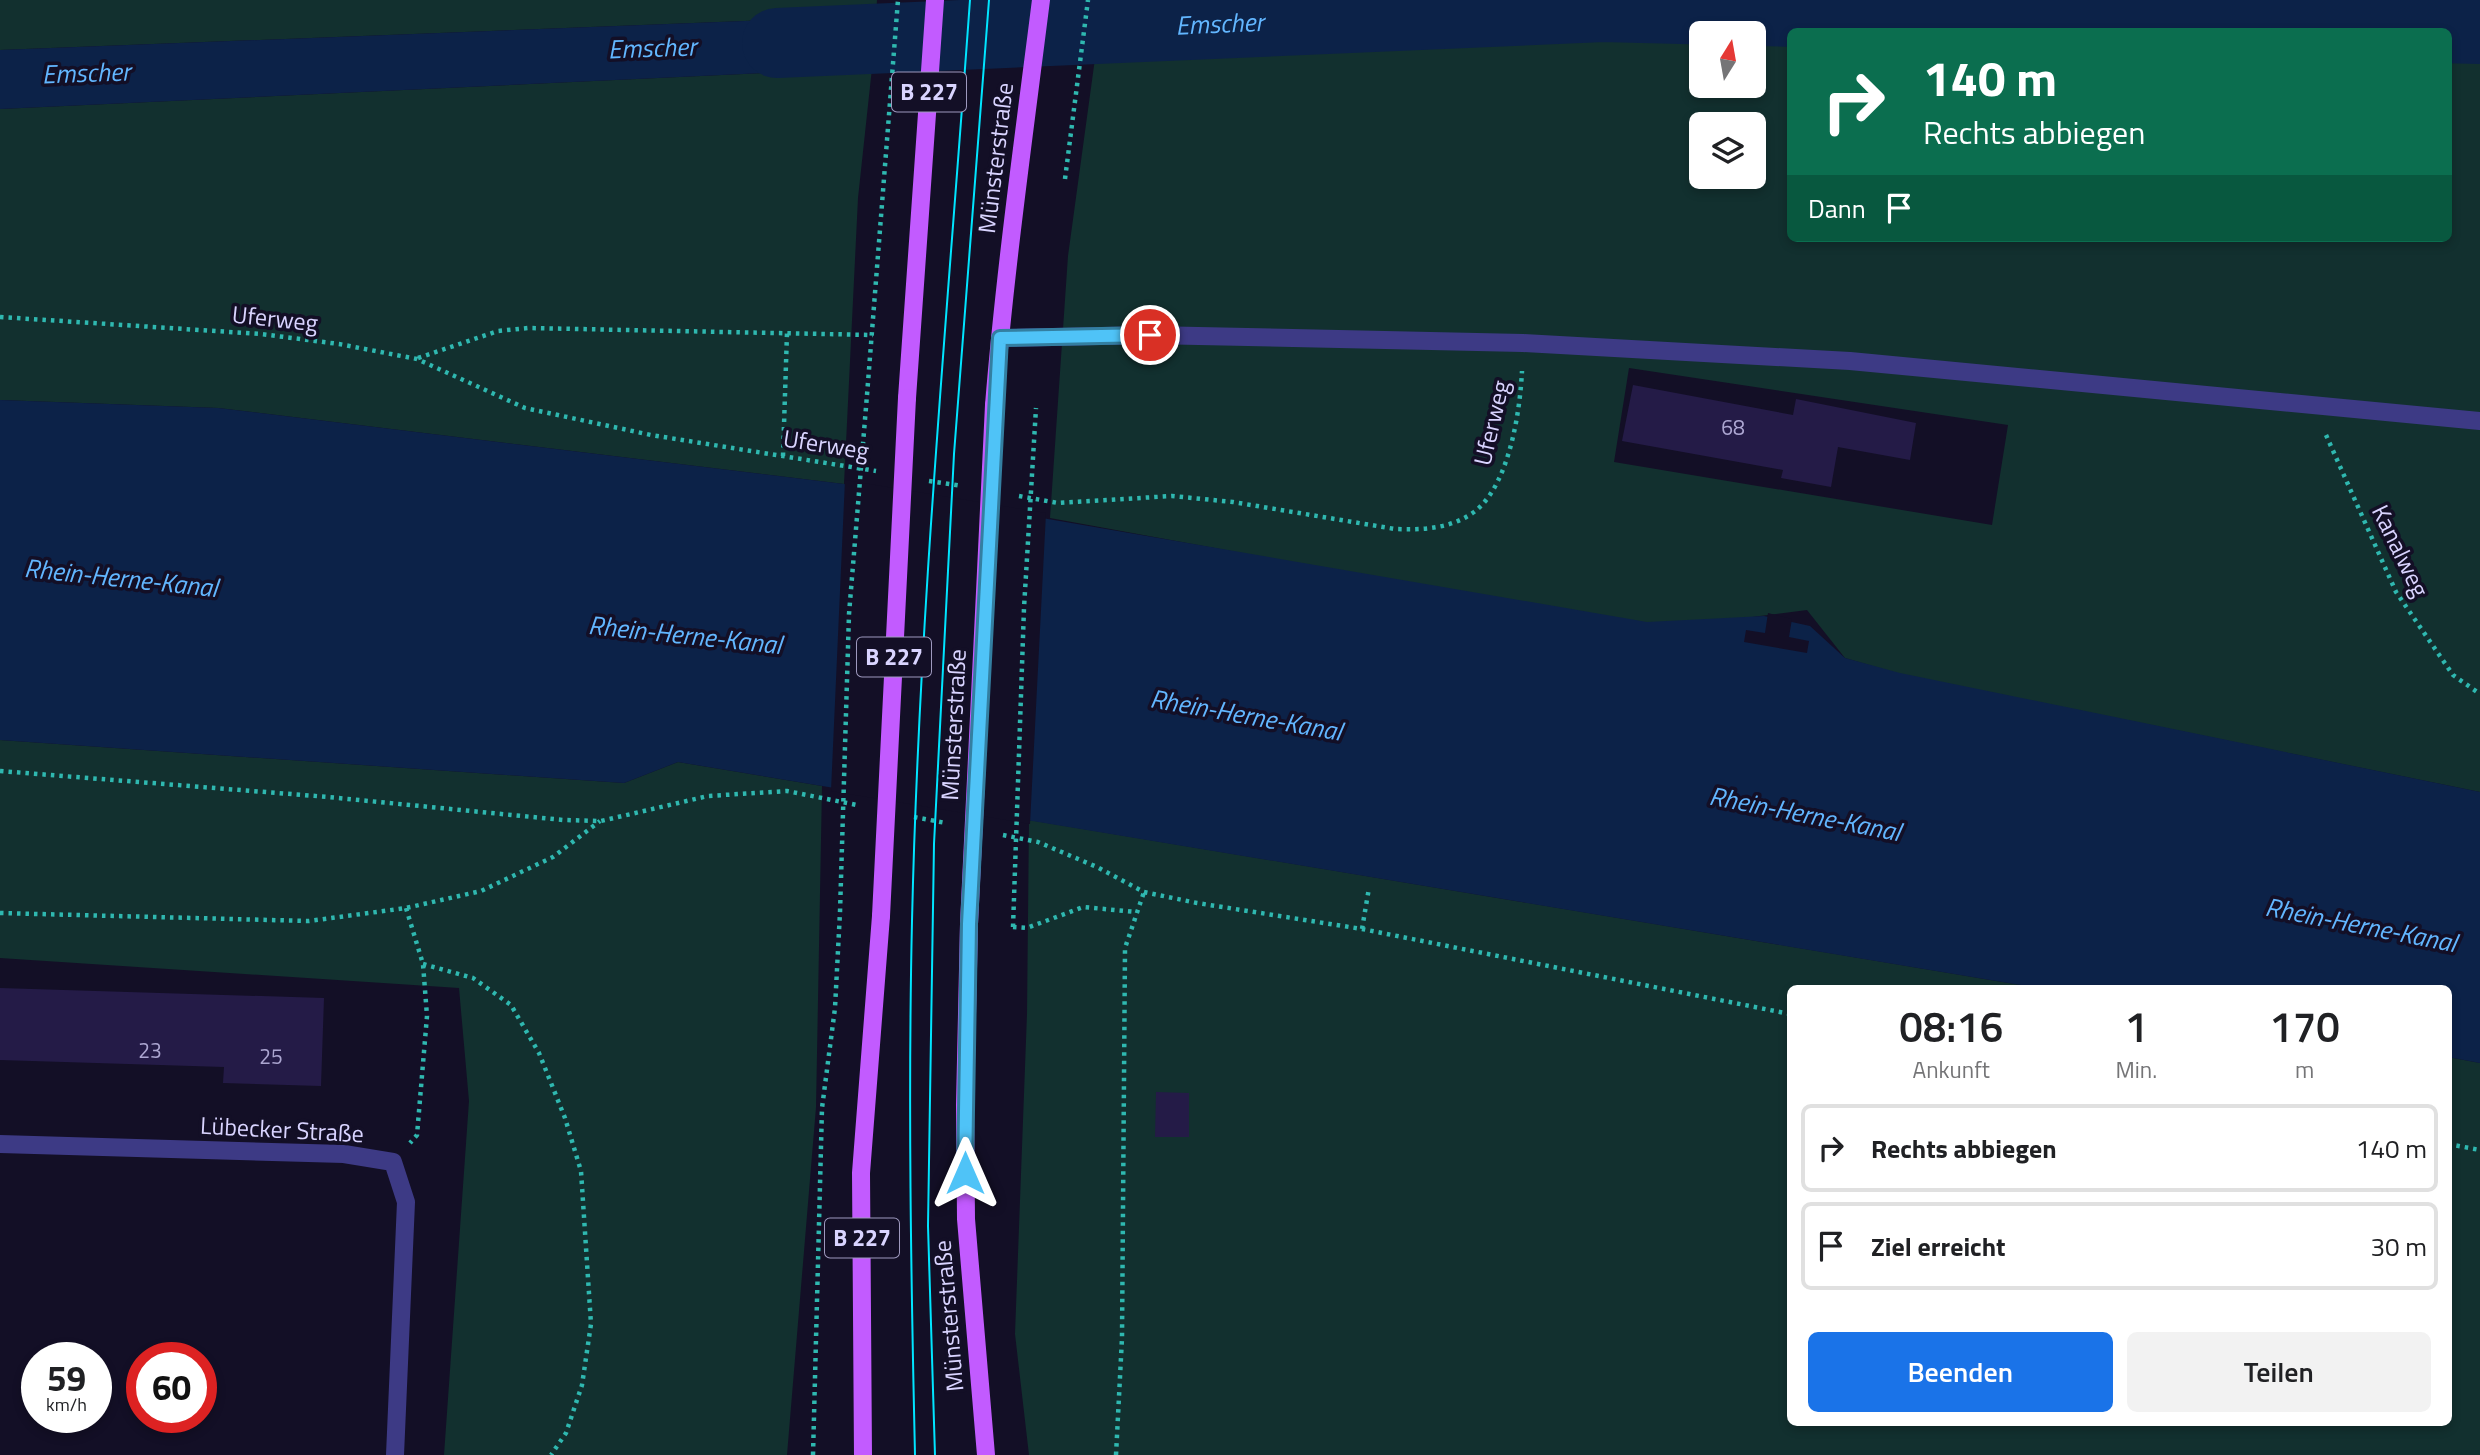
<!DOCTYPE html>
<html lang="de">
<meta charset="utf-8">
<style>
:root{--surface:#fff;--page:#f2f2f2;--text:#202124;--muted:#757577;--line:#e0e0e0;--accent:#1a73e8}
body{margin:0;font-family:"Titillium Web",sans-serif;background:var(--page);color:var(--text);height:100vh;display:flex;flex-direction:column;font-size:26px;white-space:nowrap}
*{box-sizing:border-box;margin:0}
p{font-size:23px;color:var(--muted)}
.icon{flex:none;width:38px;height:38px;fill:none;stroke:currentColor;stroke-width:2;stroke-linecap:round;stroke-linejoin:round}
.map{position:relative;flex:1;overflow:hidden}
.sheet{position:absolute;left:1787px;top:985px;width:665px;height:441px;display:flex;flex-direction:column;background:var(--surface);border-radius:10px;box-shadow:0 4px 10px #0003}
.sheet>*{flex:none}
.hud{position:absolute;left:1787px;top:28px;width:665px;height:214px;border-radius:10px;box-shadow:0 4px 10px #0003;background:#0b6e4f;color:#fff;overflow:hidden}
.needle{width:46px;rotate:11deg}
.tools{position:absolute;left:1689px;top:21px;display:grid;gap:14px}
.tools a{display:grid;place-items:center;width:77px;height:77px;border-radius:10px;background:var(--surface);box-shadow:0 4px 10px #0003;font-size:35px}
.speed{position:absolute;left:21px;top:1342px;display:flex;gap:14px;font-size:35px;font-weight:700;text-align:center}
.speed>*{display:grid;place-content:center;width:91px;height:91px;border-radius:50%;background:var(--surface);box-shadow:0 4px 10px #0003;line-height:1}
.speed small{font-size:18px;font-weight:400}
.speed .limit{border:10px solid #d22;background:#fff;color:#111}
.pin{position:absolute;display:grid;place-items:center;width:60px;height:60px;color:#fff;margin:-30px;border:4px solid #fff;border-radius:50%;box-shadow:0 2px 7px #0007}
.me{position:absolute;width:77px;margin:-38px;rotate:0deg;stroke-linejoin:round;filter:drop-shadow(0 0 5px #0008)}
.turn{display:flex;align-items:center;gap:24px;height:147px;padding:0 21px;font-size:32px}
.turn .icon{width:91px;height:91px;stroke-width:2.5}
.turn b{display:block;font-size:49px;line-height:60px}
.then{display:flex;align-items:center;height:66px;padding:0 21px;background:#0003;gap:14px;font-size:26px}
.eta{display:flex;justify-content:space-evenly;align-items:center;height:119px;text-align:center}
.eta b{font-size:42px;font-weight:600;line-height:49px}
.button{display:flex;gap:14px;margin-top:auto;padding:14px 21px}
.button a{flex:1;height:80px;border-radius:10px;background:var(--accent);color:#fff;font-size:28px;font-weight:600;line-height:80px;text-align:center}
.button a+a{background:var(--page);color:var(--text)}
ul{padding:0;list-style:none}
li{display:flex;align-items:center;gap:21px;height:88px;margin:0 14px 10px;padding:0 7px;border:4px solid var(--line);border-radius:10px}
li div{flex:1}
li b{display:block;font-size:26px}
li em{font-style:normal}
.map>svg:first-child{display:block}
.green{fill:#12302f;fill-rule:evenodd}
.water{fill:#0c2248}
.pier{fill:#130f26}
.lines{fill:none;stroke-linecap:round;stroke-linejoin:round}
.river{stroke:#0c2248;stroke-width:70}
.building{fill:#241b47}
.path{stroke:#2fb8b0;stroke-width:4.5;stroke-dasharray:3.5 5;stroke-linecap:butt}
.minor{stroke:#3d3a85;stroke-width:18}
.major{stroke:#c25bff;stroke-width:18}
.tram{stroke:#00e5ff;stroke-width:2}
.path-bridge{stroke:#2fb8b0;stroke-width:4.5;stroke-dasharray:3.5 5;stroke-linecap:butt}
.major-bridge{stroke:#c25bff;stroke-width:18}
.route-casing{stroke:#337fa1;stroke-width:18}
.route{stroke:#4fc3f7;stroke-width:12}
.labels{text-anchor:middle;stroke-width:7;stroke-linejoin:round;paint-order:stroke}
.number-label{font-size:21px;fill:#aca6d1}
.shield{fill:#130f26;stroke:#9e99be;stroke-width:2}
.shield-label{font-size:23px;font-weight:bold;fill:#d9d4ff}
.street-label{font-size:24px;fill:#d9d4ff;stroke:#130f26}
.water-label{font-size:26px;font-style:italic;fill:#62b6ff;stroke:#130f26}
</style>
<div class="map">
<svg width="2480" height="1455" viewBox="0 0 2480 1455">
<rect width="100%" height="100%" fill="#130f26"/>
<path class="green" d="M 0,0 L 877,0 L 876,16 L 0,50 Z
M 1103,0 L 2480,0 L 2480,792 L 1900,674 L 1845,658 L 1807,610 L 1657,629 L 1050,518 L 1068,256 ZM 1790,32 L 2448,32 L 2448,238 L 1790,238 ZM 1701,33 L 1754,33 L 1754,86 L 1701,86 ZM 1701,124 L 1754,124 L 1754,177 L 1701,177 ZM 1629,368 L 2008,425 L 1992,525 L 1614,462 Z
M 872,68 L 858,198 L 844,484 L 218,408 L 0,400 L 0,109 Z
M 0,740 L 624,783 L 678,762 L 822,786 L 816,1107 L 787,1455 L 444,1455 L 469,1101 L 459,988 L 0,958 Z
M 1029,820 L 2045,989 L 1790,989 L 1790,1423 L 2448,1423 L 2448,1057 L 2480,1063 L 2480,1455 L 1029,1455 L 1015,1334 L 1027,1014 Z"/>
<path class="water" d="M 876,16 L 872,68 L 0,109 L 0,50 Z
M 0,400 L 218,408 L 844,484 L 1647,622 L 1764,616 L 1810,626 L 1845,658 L 1900,673 L 2480,792 L 2480,1063 L 2448,1057 L 2448,989 L 2045,989 L 678,762 L 624,783 L 0,740 Z"/>
<path class="pier" d="M 845,480 L 1046,513 L 1030,824 L 831,791 Z
M 1768,613 L 1792,619 L 1789,637 L 1809,641 L 1807,653 L 1744,642 L 1746,630 L 1765,633 Z"/>
<g class="lines">
<path class="river" id="s1" d="M 777,43 L 1603,7 L 2480,29"/>
</g>
<path class="building" d="M 1633,385 L 1793,415 L 1796,399 L 1916,423 L 1910,460 L 1838,447 L 1831,487 L 1781,478 L 1783,470 L 1622,441 Z
M 0,988 L 324,998 L 321,1086 L 223,1083 L 224,1067 L 0,1060 Z
M 1156,1092 L 1189,1093 L 1189,1137 L 1155,1137 Z"/>
<g class="lines">
<path class="path" d="M 1065,179 L 1088,0
M 0,317 L 261,334 L 339,344 L 417,359 L 525,408 L 651,435 L 876,471
M 418,358 L 498,331 L 528,328 L 873,335
M 867,395 L 898,0
M 2326,435 L 2396,592 L 2453,675 L 2480,694
M 783,456 L 787,333
M 929,481 L 962,486
M 1019,496 L 1058,503 L 1172,496 L 1233,502 L 1395,529 C 1423,530 1450,529 1474,512 C 1509,486 1520,412 1522,371
M 0,771 L 328,797 L 563,820 L 601,821 L 708,796 L 787,791 L 857,805
M 914,817 L 946,823
M 1003,835 L 1038,842 L 1097,867 L 1144,892 L 1197,903 L 1362,929 L 1790,1014
M 406,908 L 423,964 L 427,1016 L 417,1135 L 410,1143
M 0,913 L 309,921 L 406,908 L 481,891 L 553,857 L 600,821
M 1013,927 L 1027,928 L 1083,907 L 1136,912
M 1362,929 L 1369,888
M 423,964 L 473,978 L 511,1005 L 539,1053 L 565,1118 L 581,1171 L 591,1324 L 582,1385 L 566,1433 L 551,1455
M 2448,1144 L 2480,1150
M 813,1455 L 822,1108 L 835,1008 L 840,912
M 1116,1455 L 1122,1338 L 1125,948 L 1144,892"/>
<path class="minor" d="M 1000,338 L 1150,335 L 1523,343 L 1850,361 L 2480,421
M 0,1144 L 344,1154 L 393,1162 L 406,1202 L 395,1455"/>
<path class="major" d="M 907,398 L 935,0
M 994,405 C 1005,270 1024,135 1041,0
M 969,924 L 965,1105 L 966,1219 L 986,1455
M 863,1455 L 861,1173 L 881,916"/>
<path class="tram" d="M 915,1455 C 911,1277 908,1099 912,921 C 919,613 948,307 970,0
M 935,1455 L 928,1226 L 934,844 L 954,454 L 989,0"/>
<path class="path-bridge" d="M 840,912 L 849,614 L 867,395
M 1013,927 L 1024,608 L 1036,408"/>
<path class="major-bridge" d="M 881,916 L 907,398
M 969,924 L 994,405"/>
</g>
<g class="lines">
<g class="route-casing">
<path id="route" d="M 965,1173 L 969,924 L 1000,338 L 1150,335"/>
</g>
<use href="#route" class="route"/>
</g>
<g class="labels">
<g class="number-label">
<text x="1733" y="435">68</text>
<text x="150" y="1058">23</text>
<text x="271" y="1064">25</text>
</g>
<g class="shield">
<rect x="892" y="72.5" width="74" height="39" rx="5"/>
<rect x="857" y="637.5" width="74" height="39" rx="5"/>
<rect x="825" y="1218.5" width="74" height="39" rx="5"/>
</g>
<g class="shield-label">
<text x="929" y="100">B 227</text>
<text x="894" y="665">B 227</text>
<text x="862" y="1246">B 227</text>
</g>
<g class="street-label">
<text transform="translate(996 158) rotate(-83)" y="8">Münsterstraße</text>
<text transform="translate(275 319) rotate(6)" y="8">Uferweg</text>
<text transform="translate(1492 423) rotate(-77)" y="8">Uferweg</text>
<text transform="translate(826 445) rotate(9)" y="8">Uferweg</text>
<text transform="translate(2400 551) rotate(64)" y="8">Kanalweg</text>
<text transform="translate(954 725) rotate(-87)" y="8">Münsterstraße</text>
<text transform="translate(282 1130) rotate(3)" y="8">Lübecker Straße</text>
<text transform="translate(949 1316) rotate(-95)" y="8">Münsterstraße</text>
</g>
<g class="water-label">
<text dy="9" stroke="none"><textPath href="#s1" startOffset="443">Emscher</textPath></text>
<text transform="translate(652 48) rotate(-2)" y="9">Emscher</text>
<text transform="translate(86 73) rotate(-2)" y="9">Emscher</text>
<text transform="translate(121 578) rotate(6)" y="9">Rhein-Herne-Kanal</text>
<text transform="translate(685 635) rotate(6)" y="9">Rhein-Herne-Kanal</text>
<text transform="translate(1246 715) rotate(10)" y="9">Rhein-Herne-Kanal</text>
<text transform="translate(1805 814) rotate(11)" y="9">Rhein-Herne-Kanal</text>
<text transform="translate(2361 925) rotate(11)" y="9">Rhein-Herne-Kanal</text>
</g>
</g>
</svg>
<div class="tools">
<a><svg class="needle" viewBox="-14 -14 28 28"><path d="M0-13l5 13h-10z" fill="#e53935"/><path d="M0 13l5-13h-10z" fill="#757577"/></svg></a>
<a><svg class="icon" aria-label="layers" viewBox="0 0 24 24"><path d="M12 4l9 5-9 5-9-5zM3 14l9 5 9-5"/></svg></a>
</div>
<div class="speed"><div>59<small>km/h</small></div><div class="limit">60</div></div>
<div class="pin" style="left:1150px;top:335px;background:#d93025"><svg class="icon" aria-label="arrive" viewBox="0 0 24 24"><path d="M6 21V4h12l-3 4 3 4H6"/></svg></div>
<svg class="me" style="left:965px;top:1173px" viewBox="-20 -20 40 40"><path d="M0-17L14 15 0 8-14 15z" fill="#4fc3f7" stroke="#fff" stroke-width="4"/></svg>
<div class="hud">
<div class="turn"><svg class="icon" aria-label="right" viewBox="0 0 24 24"><path d="M7 20v-9h11M14 6l5 5-5 5"/></svg><div><b>140 m</b>Rechts abbiegen</div></div>
<div class="then">Dann<svg class="icon" aria-label="arrive" viewBox="0 0 24 24"><path d="M6 21V4h12l-3 4 3 4H6"/></svg></div>
</div>
<section class="sheet">
<div class="eta">
<div><b>08:16</b><p>Ankunft</p></div>
<div><b>1</b><p>Min.</p></div>
<div><b>170</b><p>m</p></div>
</div>
<ul>
<li><svg class="icon" aria-label="right" viewBox="0 0 24 24"><path d="M7 20v-9h11M14 6l5 5-5 5"/></svg><div><b>Rechts abbiegen</b></div><em>140 m</em></li>
<li><svg class="icon" aria-label="arrive" viewBox="0 0 24 24"><path d="M6 21V4h12l-3 4 3 4H6"/></svg><div><b>Ziel erreicht</b></div><em>30 m</em></li>
</ul>
<div class="button"><a>Beenden</a><a>Teilen</a></div>
</section>
</div>
